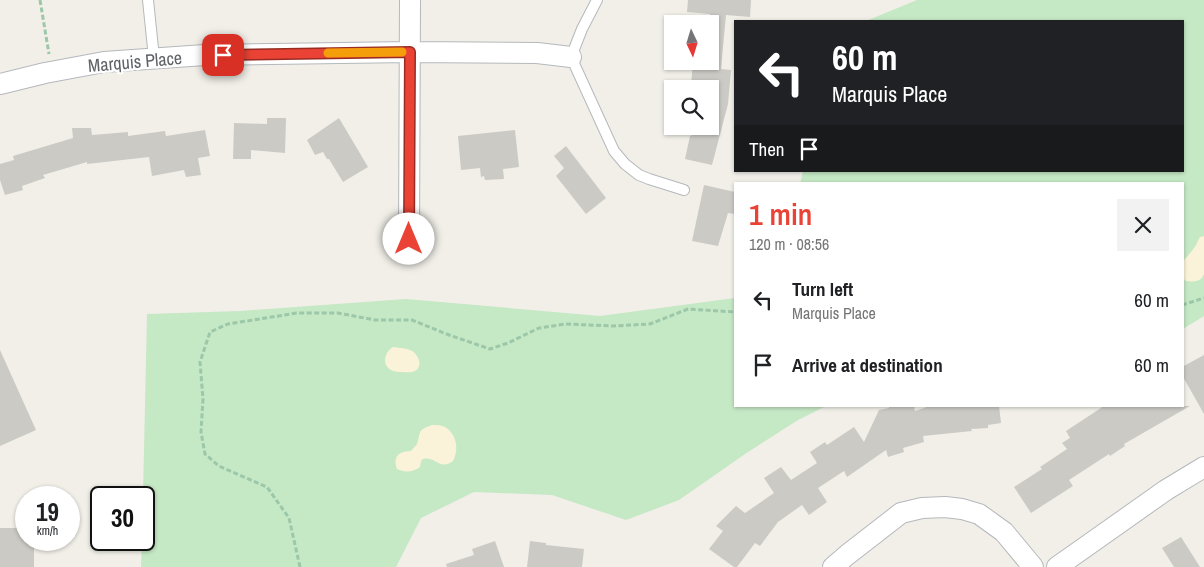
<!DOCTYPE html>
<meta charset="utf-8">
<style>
:root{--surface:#fff;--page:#f2f2f2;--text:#202124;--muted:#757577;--accent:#ea4335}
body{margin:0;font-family:"Archivo Narrow",sans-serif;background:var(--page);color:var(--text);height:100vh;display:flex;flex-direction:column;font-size:19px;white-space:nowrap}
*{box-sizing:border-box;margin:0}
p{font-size:16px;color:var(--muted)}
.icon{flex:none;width:28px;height:28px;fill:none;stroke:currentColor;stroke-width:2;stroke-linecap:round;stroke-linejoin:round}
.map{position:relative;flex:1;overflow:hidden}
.side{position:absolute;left:734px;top:182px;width:450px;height:225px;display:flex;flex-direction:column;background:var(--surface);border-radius:0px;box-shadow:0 1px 4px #0004}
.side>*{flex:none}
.guide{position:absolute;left:734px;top:20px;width:450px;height:152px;border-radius:0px;box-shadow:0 1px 4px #0004;background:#202124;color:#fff;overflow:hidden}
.needle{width:32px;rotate:176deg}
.tools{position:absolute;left:664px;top:15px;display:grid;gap:10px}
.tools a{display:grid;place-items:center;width:55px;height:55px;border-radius:0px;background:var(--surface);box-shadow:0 1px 4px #0004;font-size:25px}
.speed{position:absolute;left:15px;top:486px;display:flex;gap:10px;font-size:25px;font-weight:700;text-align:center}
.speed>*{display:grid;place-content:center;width:65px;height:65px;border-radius:50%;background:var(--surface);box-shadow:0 1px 4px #0004;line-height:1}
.speed small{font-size:12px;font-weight:400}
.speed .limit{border:2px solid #111;border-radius:8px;background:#fff;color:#111}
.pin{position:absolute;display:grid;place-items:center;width:42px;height:42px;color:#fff;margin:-21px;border-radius:10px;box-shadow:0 2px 8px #0006}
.me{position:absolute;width:55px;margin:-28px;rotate:0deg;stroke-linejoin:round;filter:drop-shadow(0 0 4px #0008)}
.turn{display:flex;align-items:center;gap:18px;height:105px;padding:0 15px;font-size:22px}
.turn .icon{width:65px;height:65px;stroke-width:2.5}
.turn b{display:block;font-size:35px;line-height:42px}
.then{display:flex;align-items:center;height:48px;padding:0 15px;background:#0003;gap:10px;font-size:19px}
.round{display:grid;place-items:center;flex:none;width:52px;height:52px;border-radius:0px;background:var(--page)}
.summary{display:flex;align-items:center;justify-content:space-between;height:85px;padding:0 15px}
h1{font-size:30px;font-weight:600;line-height:38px;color:var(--accent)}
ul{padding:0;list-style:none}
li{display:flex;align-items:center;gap:15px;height:65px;padding:0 15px}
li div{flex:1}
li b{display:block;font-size:19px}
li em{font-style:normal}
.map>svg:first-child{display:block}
.green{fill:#c5e8c5}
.sand{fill:#fbf3d9}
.building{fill:#cccac5}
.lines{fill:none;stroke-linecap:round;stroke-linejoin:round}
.lane-casing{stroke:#b5b8bc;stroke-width:12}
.street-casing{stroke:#b5b8bc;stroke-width:22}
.path{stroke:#9cc7a9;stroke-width:3;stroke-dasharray:5 2.5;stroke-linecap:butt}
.lane{stroke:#fff;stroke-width:10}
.street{stroke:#fff;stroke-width:20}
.route-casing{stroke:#982c22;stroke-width:12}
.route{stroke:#ea4335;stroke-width:9}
.slow{stroke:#f59e0b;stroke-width:9}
.labels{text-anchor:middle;stroke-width:4.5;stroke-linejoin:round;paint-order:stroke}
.street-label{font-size:18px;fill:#5f6368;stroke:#fff}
</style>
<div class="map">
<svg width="1204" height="567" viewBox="0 0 1204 567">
<rect width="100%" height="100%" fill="#f1efe8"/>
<path class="green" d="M 917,0 L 1204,0 L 1204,316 L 1183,329 L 1182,184 L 800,184 L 803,171 L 1182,171 L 1182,21 L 866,21 Z
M 735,298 L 735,406 L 826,406 L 798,420 L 745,454 L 679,500 L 626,520 L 552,495 L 474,492 L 421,518 L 396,567 L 141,567 L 142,540 L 144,540 L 144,498 L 143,497 L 147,314 L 240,311 L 406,299 L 600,316 Z"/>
<path class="sand" d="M 1204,236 L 1204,274 C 1201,282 1194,282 1186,281 L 1183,278 C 1181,258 1184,262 1194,248 C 1197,245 1197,241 1200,237 Z
M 393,347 C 399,348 407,348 412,351 C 419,355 423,367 415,371 C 411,373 407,372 403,372 C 399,372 395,372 391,370 C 381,364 385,352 393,347 Z
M 432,425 C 436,425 441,425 445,427 C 457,434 459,450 453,461 C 439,471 436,456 423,459 L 421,461 L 420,467 C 413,472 405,473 397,469 C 392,456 400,451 411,451 C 412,450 416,445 417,444 C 421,432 417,430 432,425 Z"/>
<path class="building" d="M 688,0 L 751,0 L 750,17 L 726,15 L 721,69 L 731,70 L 728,104 L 712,165 L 685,159 L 690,136 L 691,136 L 694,126 L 710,126 L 710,86 L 691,85 L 693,61 L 710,61 L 710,14 L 687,12 Z
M 267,118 L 286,118 L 285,153 L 251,150 L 251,159 L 233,159 L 234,123 L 267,124 Z
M 339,118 L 368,167 L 343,182 L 329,159 L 327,159 L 323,152 L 315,155 L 307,140 Z
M 72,128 L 91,128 L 92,135 L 128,132 L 128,136 L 165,131 L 166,136 L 205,130 L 210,156 L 198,158 L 201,175 L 186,177 L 184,170 L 152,176 L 149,157 L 87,164 L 87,162 L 43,175 L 45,178 L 22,186 L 23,190 L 5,195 L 0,180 L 0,164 L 14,160 L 13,156 L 73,138 Z
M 515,130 L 519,167 L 503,169 L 504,179 L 485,180 L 484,176 L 481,177 L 480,168 L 461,170 L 458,136 Z
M 566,146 L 606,198 L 586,214 L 556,176 L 564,168 L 554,156 Z
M 704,185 L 735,192 L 735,214 L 728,213 L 718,246 L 692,241 Z
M 0,350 L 36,430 L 0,446 Z
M 1204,355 L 1204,414 L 1182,375 L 1182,367 Z
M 889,406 L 914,406 L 915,411 L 930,406 L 999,406 L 1001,423 L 988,425 L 988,428 L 971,429 L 972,431 L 923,436 L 924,442 L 903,448 L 904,452 L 888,457 L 886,450 L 847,477 L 844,471 L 818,488 L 827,502 L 809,515 L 802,505 L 778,522 L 760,546 L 755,543 L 737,567 L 734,567 L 709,549 L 723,531 L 716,526 L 736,506 L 745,513 L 774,493 L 764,478 L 781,467 L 791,480 L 817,463 L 810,452 L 825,442 L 827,445 L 854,427 L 864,442 L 879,410 L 889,408 Z
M 1104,406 L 1190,406 L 1124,444 L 1125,446 L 1110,456 L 1109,454 L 1069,480 L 1073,486 L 1031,513 L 1014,487 L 1042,469 L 1040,467 L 1067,449 L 1062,443 L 1070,438 L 1066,431 Z
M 0,528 L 25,528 L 26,540 L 34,540 L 34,567 L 0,567 Z
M 1181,537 L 1200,567 L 1174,567 L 1162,548 Z
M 495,541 L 504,567 L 447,567 L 446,564 L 474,555 L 472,549 Z
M 530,541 L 546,543 L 546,545 L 584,549 L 582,567 L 527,567 Z"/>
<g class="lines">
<g class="lane-casing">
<path id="lane" d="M 148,0 L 154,58
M 597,0 L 582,29 L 571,57 L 614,151 L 625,164 L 639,175 L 649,179 L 684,190"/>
</g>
<g class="street-casing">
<path id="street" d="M 0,84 L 45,73 L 104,62 L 205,55 L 410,52 L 537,53 L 571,57
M 409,239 L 410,0
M 833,567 L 847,555 L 901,513 L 922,508 L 945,507 L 962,509 L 979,514 L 1004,532 L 1033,567
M 1057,567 L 1166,490 L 1204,467"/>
</g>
<path class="path" d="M 40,0 L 49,54
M 1182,305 L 1204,298
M 300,567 L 289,518 L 267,487 L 219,466 L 205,454 L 201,432 L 203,399 L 200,362 L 210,332 L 228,324 L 297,313 L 338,313 L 375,320 L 412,320 L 449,335 L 490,349 L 508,343 L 539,328 L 566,324 L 613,326 L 650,324 L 688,309 L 735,312"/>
<use href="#lane" class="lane"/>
<use href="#street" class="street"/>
</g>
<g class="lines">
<g class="route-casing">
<path id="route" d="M 223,55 L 410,52 L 409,239"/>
</g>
<use href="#route" class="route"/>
<path class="slow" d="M 328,53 L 402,52"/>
</g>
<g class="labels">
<g class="street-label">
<text transform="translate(135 62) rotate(-5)" y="6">Marquis Place</text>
</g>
</g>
</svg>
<div class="tools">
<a><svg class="needle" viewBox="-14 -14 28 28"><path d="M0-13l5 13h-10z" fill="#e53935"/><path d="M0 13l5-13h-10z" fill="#757577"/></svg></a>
<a><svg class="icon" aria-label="search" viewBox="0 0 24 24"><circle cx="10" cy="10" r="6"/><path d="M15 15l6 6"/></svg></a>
</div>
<div class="speed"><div>19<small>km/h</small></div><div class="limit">30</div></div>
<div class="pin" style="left:223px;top:55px;background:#d93025"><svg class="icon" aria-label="arrive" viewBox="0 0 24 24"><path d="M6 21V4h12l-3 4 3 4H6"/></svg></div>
<svg class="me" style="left:409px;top:239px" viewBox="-20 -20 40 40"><circle r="19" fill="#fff"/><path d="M0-13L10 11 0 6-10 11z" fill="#ea4335"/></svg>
<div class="guide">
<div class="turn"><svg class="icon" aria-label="left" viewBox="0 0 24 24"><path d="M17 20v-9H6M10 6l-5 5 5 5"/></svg><div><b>60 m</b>Marquis Place</div></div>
<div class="then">Then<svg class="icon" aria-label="arrive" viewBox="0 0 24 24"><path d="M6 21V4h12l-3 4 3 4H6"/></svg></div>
</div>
<section class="side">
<div class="summary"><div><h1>1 min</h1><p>120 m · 08:56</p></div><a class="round"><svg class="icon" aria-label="close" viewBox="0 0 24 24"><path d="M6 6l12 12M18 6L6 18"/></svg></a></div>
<ul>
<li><svg class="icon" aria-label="left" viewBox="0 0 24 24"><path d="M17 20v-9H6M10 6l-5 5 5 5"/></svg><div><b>Turn left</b><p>Marquis Place</p></div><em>60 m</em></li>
<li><svg class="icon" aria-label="arrive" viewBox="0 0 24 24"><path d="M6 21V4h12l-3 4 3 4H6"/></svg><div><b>Arrive at destination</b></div><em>60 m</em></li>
</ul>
</section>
</div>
